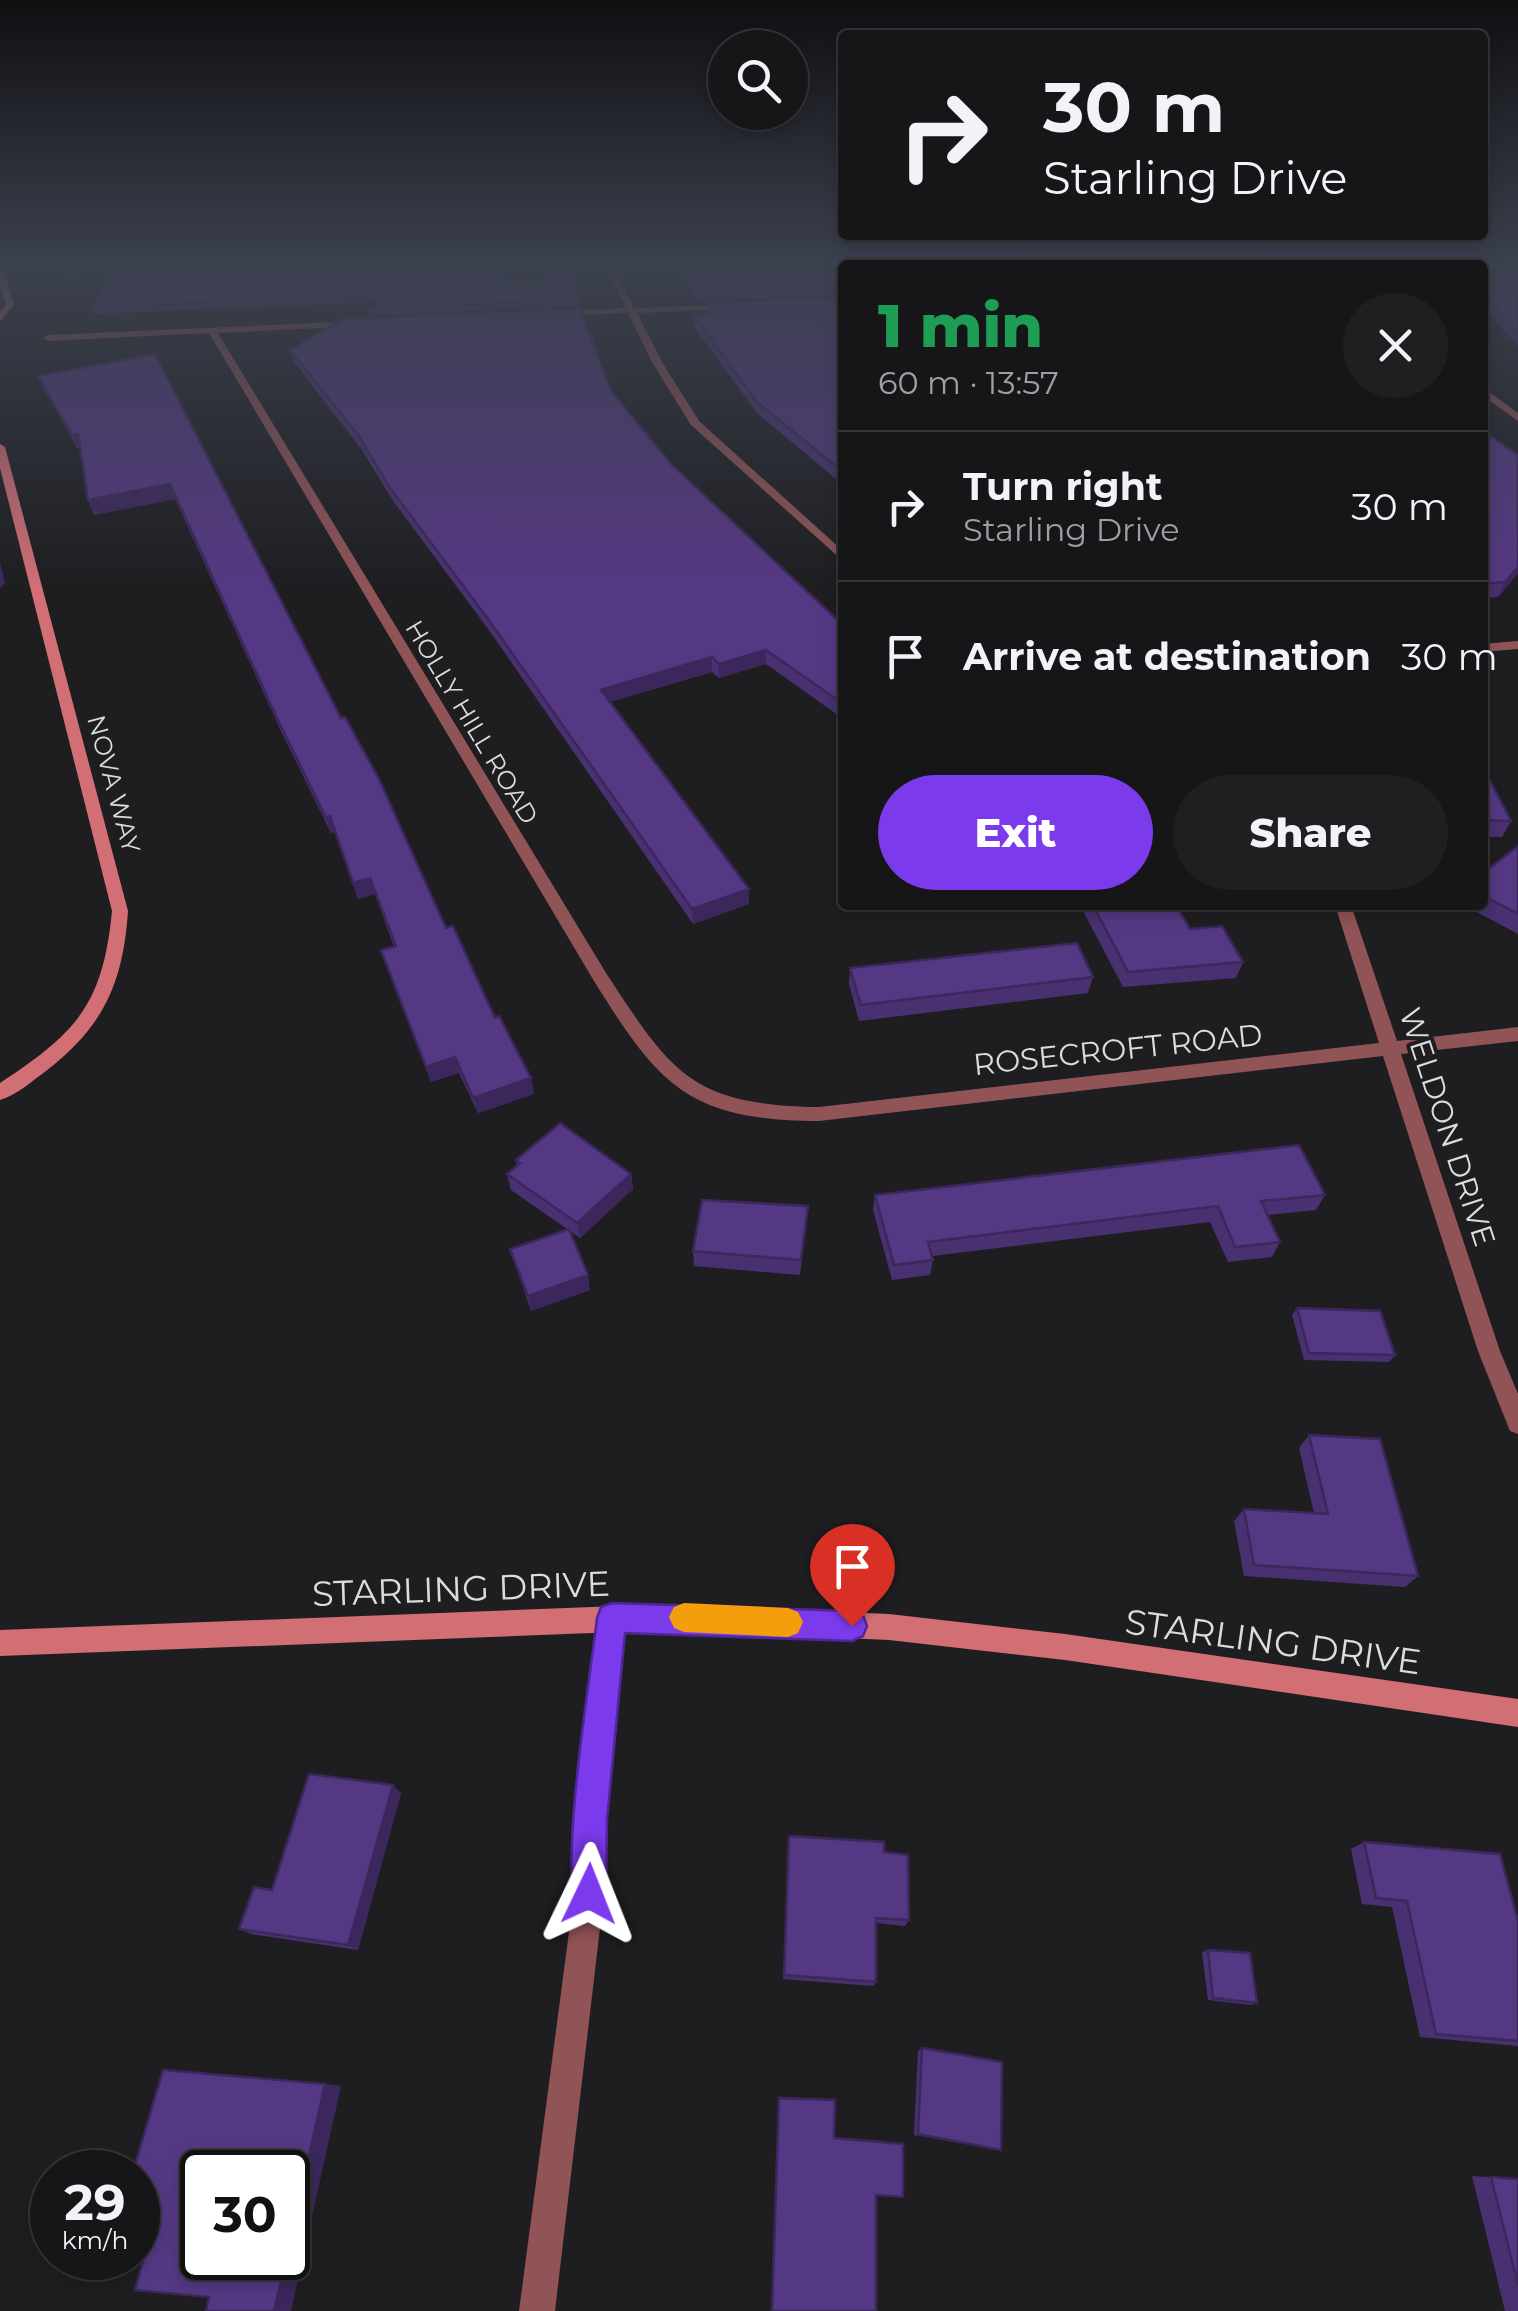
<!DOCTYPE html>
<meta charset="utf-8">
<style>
:root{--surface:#161619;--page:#1f1f22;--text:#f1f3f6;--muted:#9e9fa2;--line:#353538;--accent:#7c3aed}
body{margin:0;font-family:Montserrat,sans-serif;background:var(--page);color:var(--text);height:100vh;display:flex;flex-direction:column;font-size:38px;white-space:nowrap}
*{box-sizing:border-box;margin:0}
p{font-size:32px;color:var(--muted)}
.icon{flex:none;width:55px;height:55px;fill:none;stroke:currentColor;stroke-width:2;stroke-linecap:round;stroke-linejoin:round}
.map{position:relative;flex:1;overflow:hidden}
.drawer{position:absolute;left:838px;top:260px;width:650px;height:650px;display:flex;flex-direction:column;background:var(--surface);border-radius:10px;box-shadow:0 5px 15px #0003,0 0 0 2px var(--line)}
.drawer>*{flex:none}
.guide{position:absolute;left:838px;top:30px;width:650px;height:210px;border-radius:10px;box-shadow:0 5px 15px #0003,0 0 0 2px var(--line);background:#161619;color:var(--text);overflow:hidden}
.fabs{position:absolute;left:708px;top:30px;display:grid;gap:20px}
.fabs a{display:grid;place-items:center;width:100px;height:100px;border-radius:50%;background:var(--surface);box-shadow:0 5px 15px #0003,0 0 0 2px var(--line);font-size:50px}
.speed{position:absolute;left:30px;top:2150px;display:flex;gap:20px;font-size:50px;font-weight:700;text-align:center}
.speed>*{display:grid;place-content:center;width:130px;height:130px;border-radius:50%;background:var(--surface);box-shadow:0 5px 15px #0003,0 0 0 2px var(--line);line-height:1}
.speed small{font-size:25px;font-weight:400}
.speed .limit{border:5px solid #111;border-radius:15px;background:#fff;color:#111}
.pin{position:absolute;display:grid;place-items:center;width:85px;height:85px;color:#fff;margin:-102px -42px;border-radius:50% 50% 50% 0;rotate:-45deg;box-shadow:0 0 10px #0007}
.pin .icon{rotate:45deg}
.me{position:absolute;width:110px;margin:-55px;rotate:2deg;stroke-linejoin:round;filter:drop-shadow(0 0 8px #0008)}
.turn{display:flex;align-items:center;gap:35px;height:210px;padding:0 40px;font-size:45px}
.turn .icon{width:130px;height:130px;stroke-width:2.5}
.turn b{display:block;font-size:70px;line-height:85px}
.round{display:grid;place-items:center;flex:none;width:105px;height:105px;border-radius:52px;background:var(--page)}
.headline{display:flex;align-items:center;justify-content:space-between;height:170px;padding:0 40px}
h1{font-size:60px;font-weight:800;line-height:75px;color:#1e9e55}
.action{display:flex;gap:20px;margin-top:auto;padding:20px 40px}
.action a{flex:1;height:115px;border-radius:60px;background:var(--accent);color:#fff;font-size:40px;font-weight:800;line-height:115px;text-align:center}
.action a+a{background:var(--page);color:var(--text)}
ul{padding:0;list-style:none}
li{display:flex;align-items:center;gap:30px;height:150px;padding:0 40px;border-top:2px solid var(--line)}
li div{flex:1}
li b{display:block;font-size:38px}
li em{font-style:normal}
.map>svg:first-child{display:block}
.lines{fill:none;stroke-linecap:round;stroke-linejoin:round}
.street{fill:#905356;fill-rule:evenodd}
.secondary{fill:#d16f75;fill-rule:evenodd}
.wall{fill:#493071}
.shaded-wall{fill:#3c275c}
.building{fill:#553883;stroke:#3c275c;stroke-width:2.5}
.route{fill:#7c3aed;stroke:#51269a;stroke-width:2.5}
.slow{fill:#f59e0b}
.labels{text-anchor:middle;stroke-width:8;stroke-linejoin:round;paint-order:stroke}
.far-street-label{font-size:25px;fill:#dcdbdd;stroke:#1e1e21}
.street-label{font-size:30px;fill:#dcdbdd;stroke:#1e1e21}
.near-street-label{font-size:35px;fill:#dcdbdd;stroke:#1e1e21}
</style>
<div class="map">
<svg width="1518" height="2311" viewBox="0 0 1518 2311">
<rect width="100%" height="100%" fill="#1e1e21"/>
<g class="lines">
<path class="street" d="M 605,266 L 613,266 L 634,308 L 734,304 L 731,309 L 637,313 L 662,362 L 699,421 L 842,550 L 842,560 L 691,425 L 652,362 L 628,313 L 552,316 L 555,311 L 626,308 Z
M 364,321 L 361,326 L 218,333 L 606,973 C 672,1074 692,1105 819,1107 L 1379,1043 L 1335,905 L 1351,905 L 1397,1041 L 1518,1027 L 1518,1041 L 1401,1054 L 1500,1351 L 1518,1394 L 1518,1434 L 1510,1431 L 1478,1351 L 1383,1056 L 819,1121 C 689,1120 660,1087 594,981 L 209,333 L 48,341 L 43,338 L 48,335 Z
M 1482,387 L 1518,413 L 1518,421 L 1482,395 Z
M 1518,641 L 1518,649 L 1482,652 L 1482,644 Z
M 612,1605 L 621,1609 L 625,1618 L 605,1819 L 604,1894 L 555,2311 L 519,2311 L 574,1894 L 577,1819 L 599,1618 L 603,1609 Z"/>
<path class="secondary" d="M 0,268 L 4,271 L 14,305 L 0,321 L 0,312 L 6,305 L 0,286 Z
M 0,444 L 5,447 L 128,911 C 123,983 104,1026 46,1071 C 32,1081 17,1095 0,1100 L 0,1083 C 76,1033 103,1005 112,911 L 0,468 Z
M 670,1604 L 889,1614 L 1065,1634 L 1518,1699 L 1518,1727 L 1065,1660 L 889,1640 L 670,1630 L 0,1656 L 0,1630 Z"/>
</g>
<path class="wall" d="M 60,266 L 517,266 L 501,281 L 575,278 L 579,306 L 370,316 L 368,309 L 381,302 L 94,314 L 92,307 L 111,274 L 66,277 Z
M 674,266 L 842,266 L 842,295 L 698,301 Z
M 1482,266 L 1518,266 L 1518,267 L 1482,268 Z
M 1482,270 L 1486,273 L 1518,271 L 1518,346 L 1482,306 Z
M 842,297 L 842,484 L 757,413 L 694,327 L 694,316 L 708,316 L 706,303 Z
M 290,350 L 611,391 L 672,465 L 842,624 L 842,718 L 766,664 L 719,678 L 712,672 L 610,702 L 749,904 L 693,924 L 491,633 L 391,498 L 362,450 L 294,362 Z
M 155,354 L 446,928 L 531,1078 L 534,1094 L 478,1113 L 459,1073 L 431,1082 L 381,950 L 394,947 L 375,894 L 358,899 L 335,832 L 331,833 L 281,731 L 175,499 L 94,515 L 88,500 L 80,448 L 77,448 L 44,389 L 38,376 Z
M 1482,430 L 1518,455 L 1518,573 L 1498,597 L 1482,598 Z
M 1482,765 L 1511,821 L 1502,837 L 1482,837 Z
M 1518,846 L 1518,934 L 1464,905 L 1482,905 L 1482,874 Z
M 1080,905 L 1176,905 L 1190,929 L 1243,962 L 1236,978 L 1123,987 Z
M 850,968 L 1093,977 L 1088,993 L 859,1021 L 849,984 Z
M 516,1160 L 631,1174 L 633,1189 L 580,1238 L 570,1231 L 590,1290 L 531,1311 L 510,1249 L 567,1229 L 511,1190 L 507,1174 L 517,1166 Z
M 875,1195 L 1325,1195 L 1316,1210 L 1267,1215 L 1280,1242 L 1272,1257 L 1228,1262 L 1210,1222 L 932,1256 L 933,1260 L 930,1275 L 892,1280 L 873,1210 Z
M 808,1206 L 800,1275 L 694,1266 L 693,1251 Z
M 1297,1308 L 1395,1355 L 1389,1362 L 1304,1360 L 1292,1315 Z
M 1309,1435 L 1418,1576 L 1405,1587 L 1244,1576 L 1234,1521 L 1244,1509 L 1314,1513 L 1299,1448 Z
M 401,1793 L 358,1950 L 251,1934 L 239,1929 L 272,1890 Z
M 789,1836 L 884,1852 L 909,1920 L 905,1926 L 876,1923 L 876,1982 L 873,1986 L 783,1979 Z
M 1364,1842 L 1518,1921 L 1518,2046 L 1420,2037 L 1392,1907 L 1362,1904 L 1351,1849 Z
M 1208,1950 L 1257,2003 L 1251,2005 L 1208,2000 L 1202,1952 Z
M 922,2048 L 1001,2150 L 914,2135 L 918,2051 Z
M 1472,2176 L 1518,2179 L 1518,2311 L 1505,2311 Z"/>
<path class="shaded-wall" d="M 509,266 L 517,266 L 493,288 L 492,281 Z
M 78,434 L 83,447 L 77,448 L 72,435 Z
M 170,484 L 175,499 L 94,515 L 88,500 Z
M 0,562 L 5,583 L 0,589 Z
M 1518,567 L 1518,573 L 1498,597 L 1505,582 Z
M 766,650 L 766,664 L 719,678 L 719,664 Z
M 712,657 L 712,672 L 602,704 L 601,690 Z
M 330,816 L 335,832 L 331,833 L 326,818 Z
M 370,878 L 375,894 L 358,899 L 353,883 Z
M 749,889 L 749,904 L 693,924 L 692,909 Z
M 455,1057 L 459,1073 L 431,1082 L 426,1067 Z
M 531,1078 L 534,1094 L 478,1113 L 473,1098 Z
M 631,1174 L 633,1189 L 580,1238 L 577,1223 Z
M 588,1275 L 590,1290 L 531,1311 L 528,1296 Z
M 393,1785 L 401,1793 L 358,1950 L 348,1945 Z
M 325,2084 L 341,2086 L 291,2311 L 274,2311 L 286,2258 L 288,2258 L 288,2251 Z"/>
<path class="building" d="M 61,266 L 509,266 L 492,281 L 575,278 L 578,299 L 368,309 L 394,294 L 92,307 L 115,267 L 63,270 Z
M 680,266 L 842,266 L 842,285 L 697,291 Z
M 1482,270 L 1486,273 L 1518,271 L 1518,332 L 1482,294 Z
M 842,297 L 842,471 L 757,402 L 694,316 L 715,315 L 706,303 Z
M 580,308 L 611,391 L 672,465 L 842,624 L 842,703 L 766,650 L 719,664 L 712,657 L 601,690 L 749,889 L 692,909 L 488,619 L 388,485 L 359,436 L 290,350 L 343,319 Z
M 155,354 L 341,718 L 345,717 L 379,779 L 446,928 L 453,926 L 495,1018 L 499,1016 L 531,1078 L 473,1098 L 455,1057 L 426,1067 L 381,950 L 396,946 L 370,878 L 353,883 L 330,816 L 326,818 L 276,716 L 170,484 L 88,500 L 78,434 L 72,435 L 38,376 Z
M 1482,430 L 1518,455 L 1518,567 L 1505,582 L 1482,584 Z
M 1482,765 L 1511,821 L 1482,820 Z
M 1518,846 L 1518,914 L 1482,895 L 1482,874 Z
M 1093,905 L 1176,905 L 1190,929 L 1222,926 L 1243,962 L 1128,972 Z
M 1077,943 L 1093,977 L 861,1005 L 850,968 Z
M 560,1123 L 631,1174 L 577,1223 L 507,1174 L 520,1163 L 516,1160 Z
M 1299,1145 L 1325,1195 L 1261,1201 L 1280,1242 L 1235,1247 L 1218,1206 L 928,1242 L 933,1260 L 894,1265 L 875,1195 Z
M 702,1200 L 808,1206 L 801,1260 L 693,1251 Z
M 569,1229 L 588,1275 L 528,1296 L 510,1249 Z
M 1297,1308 L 1380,1311 L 1395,1355 L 1309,1353 Z
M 1309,1435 L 1380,1439 L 1418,1576 L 1254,1565 L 1244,1509 L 1328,1514 Z
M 309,1774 L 393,1785 L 348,1945 L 239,1929 L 254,1887 L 272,1890 Z
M 789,1836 L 884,1842 L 884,1852 L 908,1855 L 909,1920 L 876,1918 L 876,1982 L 784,1975 Z
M 1364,1842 L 1500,1854 L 1518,1921 L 1518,2041 L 1436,2034 L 1407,1901 L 1376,1898 Z
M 1208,1950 L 1250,1953 L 1257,2003 L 1213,1998 Z
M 922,2048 L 1002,2062 L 1001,2150 L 918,2134 Z
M 163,2070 L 325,2084 L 288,2251 L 288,2172 L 202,2172 L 202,2258 L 286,2258 L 274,2311 L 206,2311 L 209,2297 L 135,2290 L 150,2236 L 138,2235 L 138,2172 L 133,2172 Z
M 779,2098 L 835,2100 L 834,2138 L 903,2144 L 903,2197 L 876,2195 L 876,2311 L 772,2311 Z
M 1491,2177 L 1518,2179 L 1518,2285 Z"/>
<linearGradient id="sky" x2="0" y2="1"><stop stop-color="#101012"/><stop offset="0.45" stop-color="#3b414e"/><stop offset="1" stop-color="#3b414e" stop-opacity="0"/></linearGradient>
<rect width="1518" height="589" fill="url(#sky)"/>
<path class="route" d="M 612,1603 L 852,1611 L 863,1615 L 867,1626 L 863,1636 L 852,1641 L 625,1633 L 607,1820 L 606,1894 L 601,1906 L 589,1911 L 577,1906 C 559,1863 591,1674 597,1618 L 601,1607 Z"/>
<path class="slow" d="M 684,1603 L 788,1608 L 798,1612 L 803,1622 L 798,1633 L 788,1637 L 684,1632 L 674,1628 L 669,1617 L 674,1607 Z"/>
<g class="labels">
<g class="far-street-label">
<text transform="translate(472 722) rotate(59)" y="9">HOLLY HILL ROAD</text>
<text transform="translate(114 784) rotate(75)" y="9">NOVA WAY</text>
</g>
<g class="street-label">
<text transform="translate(1118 1050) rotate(-6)" y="10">ROSECROFT ROAD</text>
<text transform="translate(1447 1127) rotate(72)" y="10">WELDON DRIVE</text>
</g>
<g class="near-street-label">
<text transform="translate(461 1589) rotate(-2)" y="12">STARLING DRIVE</text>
<text transform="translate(1273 1642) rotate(8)" y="12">STARLING DRIVE</text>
</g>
</g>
</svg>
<div class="fabs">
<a><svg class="icon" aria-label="search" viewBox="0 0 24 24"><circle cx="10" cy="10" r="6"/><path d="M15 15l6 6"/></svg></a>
</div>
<div class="speed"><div>29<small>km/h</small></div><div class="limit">30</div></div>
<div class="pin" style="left:852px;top:1626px;background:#d93025"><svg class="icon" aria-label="arrive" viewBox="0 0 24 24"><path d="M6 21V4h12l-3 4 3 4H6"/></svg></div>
<svg class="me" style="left:589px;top:1894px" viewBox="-20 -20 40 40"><path d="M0-17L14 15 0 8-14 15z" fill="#7c3aed" stroke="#fff" stroke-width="4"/></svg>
<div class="guide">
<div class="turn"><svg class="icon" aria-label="right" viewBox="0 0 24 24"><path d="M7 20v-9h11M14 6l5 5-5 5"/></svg><div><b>30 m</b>Starling Drive</div></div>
</div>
<section class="drawer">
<div class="headline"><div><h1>1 min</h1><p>60 m · 13:57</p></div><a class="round"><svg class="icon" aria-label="close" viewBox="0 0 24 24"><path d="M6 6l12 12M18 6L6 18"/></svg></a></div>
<ul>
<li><svg class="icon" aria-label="right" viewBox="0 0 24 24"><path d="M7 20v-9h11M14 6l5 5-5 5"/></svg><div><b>Turn right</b><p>Starling Drive</p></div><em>30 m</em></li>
<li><svg class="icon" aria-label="arrive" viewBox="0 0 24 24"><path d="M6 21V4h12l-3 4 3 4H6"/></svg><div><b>Arrive at destination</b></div><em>30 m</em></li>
</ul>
<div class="action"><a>Exit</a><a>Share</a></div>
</section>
</div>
